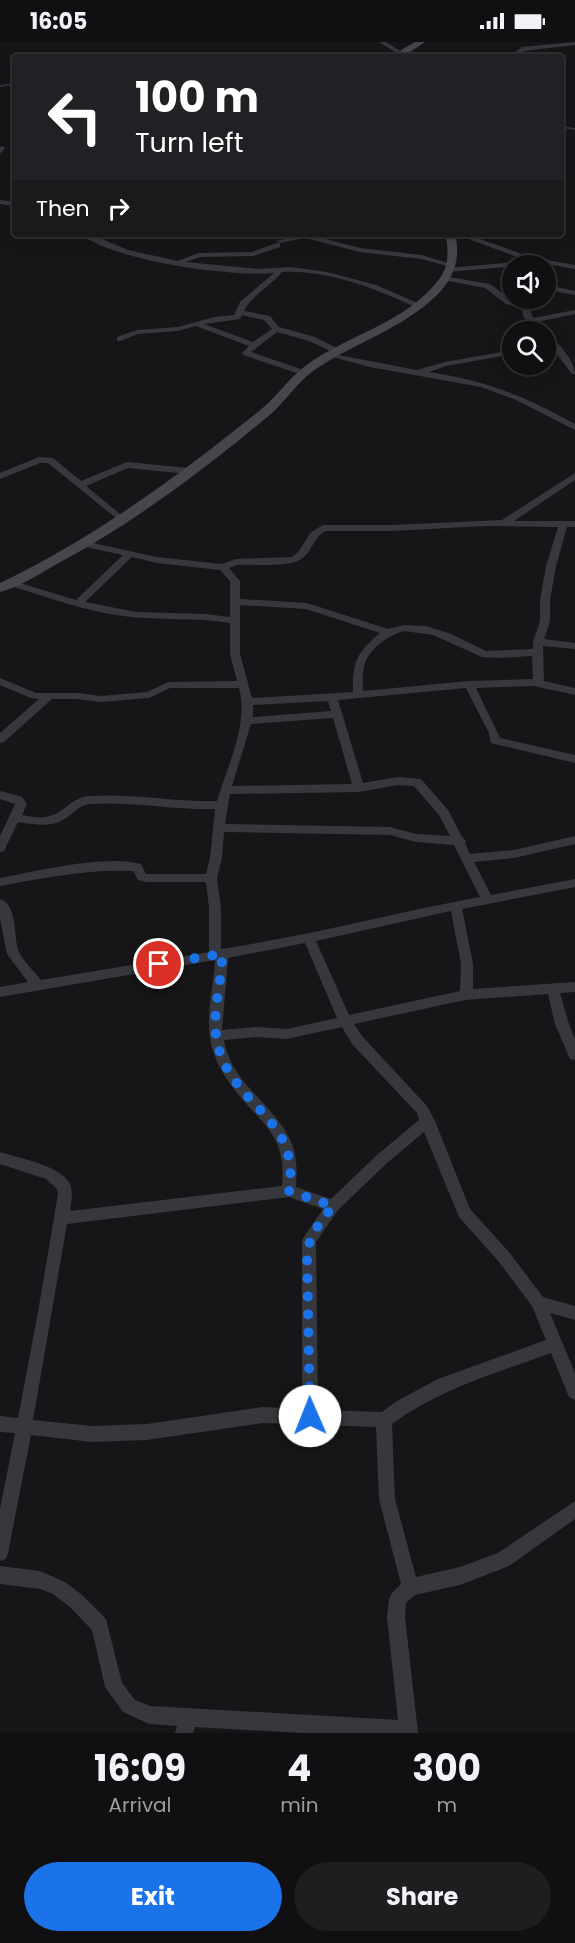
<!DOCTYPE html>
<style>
:root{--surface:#101012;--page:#1e1e20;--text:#f1f3f6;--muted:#9c9d9f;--line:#303032;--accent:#1a73e8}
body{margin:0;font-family:Poppins,sans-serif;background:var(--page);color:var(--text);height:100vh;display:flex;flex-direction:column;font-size:22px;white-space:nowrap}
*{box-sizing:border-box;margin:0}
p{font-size:20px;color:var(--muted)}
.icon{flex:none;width:33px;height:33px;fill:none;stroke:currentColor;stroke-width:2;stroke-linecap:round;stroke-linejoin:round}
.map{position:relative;height:1691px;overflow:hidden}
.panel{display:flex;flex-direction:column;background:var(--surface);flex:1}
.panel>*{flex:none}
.guide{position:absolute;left:12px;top:12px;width:552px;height:183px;border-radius:6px;box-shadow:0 3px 15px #0003,0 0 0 2px var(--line);background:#202124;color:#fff;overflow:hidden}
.tools{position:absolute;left:502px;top:213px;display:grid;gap:12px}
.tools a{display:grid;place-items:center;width:54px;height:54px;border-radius:50%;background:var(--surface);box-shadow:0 3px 15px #0003,0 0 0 2px var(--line);font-size:30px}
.pin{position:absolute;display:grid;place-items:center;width:51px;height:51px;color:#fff;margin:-26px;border:3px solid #fff;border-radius:50%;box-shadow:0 2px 6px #0007}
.me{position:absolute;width:66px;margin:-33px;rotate:359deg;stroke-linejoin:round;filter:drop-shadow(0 0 4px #0008)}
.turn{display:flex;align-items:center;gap:21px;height:126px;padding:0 24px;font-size:27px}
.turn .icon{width:78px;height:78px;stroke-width:2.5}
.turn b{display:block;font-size:42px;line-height:51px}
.then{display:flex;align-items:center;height:57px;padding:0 24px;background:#0003;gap:12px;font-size:22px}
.eta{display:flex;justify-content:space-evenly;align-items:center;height:102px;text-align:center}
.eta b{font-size:36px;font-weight:700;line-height:42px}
.cta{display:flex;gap:12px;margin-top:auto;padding:12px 24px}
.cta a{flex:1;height:69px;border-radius:36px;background:var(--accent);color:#fff;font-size:24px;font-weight:700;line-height:69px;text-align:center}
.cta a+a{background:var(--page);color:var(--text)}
.status{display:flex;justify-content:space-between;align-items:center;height:42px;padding:0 30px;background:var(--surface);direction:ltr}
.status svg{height:16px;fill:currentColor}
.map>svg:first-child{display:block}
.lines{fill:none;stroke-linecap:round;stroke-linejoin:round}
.stream{stroke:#2c353c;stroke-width:2}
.street{fill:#37383d;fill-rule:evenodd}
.secondary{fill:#45474d;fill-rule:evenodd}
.route{stroke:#1a73e8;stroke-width:10;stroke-dasharray:0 18}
</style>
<div class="status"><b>16:05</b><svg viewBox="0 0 49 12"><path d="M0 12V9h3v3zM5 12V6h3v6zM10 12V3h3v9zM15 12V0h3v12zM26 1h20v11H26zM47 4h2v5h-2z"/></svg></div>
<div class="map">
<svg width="575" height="1691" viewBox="0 0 575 1691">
<rect width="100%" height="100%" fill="#161618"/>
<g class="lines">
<path class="stream" d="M 0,44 L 15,42
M 561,85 L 575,87"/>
<path class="street" d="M 379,0 L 386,0 L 405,12 L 400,13 Z
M 575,0 L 575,3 L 524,9 L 516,15 L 509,15 L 522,5 Z
M 2,104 L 5,106 L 0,112 L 0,105 Z
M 0,158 L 15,160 L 15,164 L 0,162 Z
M 80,192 L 90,192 L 128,208 L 178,219 L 199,211 L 252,210 L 277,201 L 280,201 L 280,205 L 253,214 L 200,215 L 186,220 L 258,227 L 290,225 L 327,230 L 376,243 L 422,263 L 415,265 C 374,246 328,228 282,230 C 272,243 250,255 244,269 L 270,274 L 279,285 L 315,295 L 344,310 L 337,312 L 309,299 L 277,290 L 251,310 L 306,329 L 306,333 L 303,333 L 243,313 L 242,311 L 249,304 L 196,284 L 178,289 L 138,292 L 120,299 L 117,299 L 117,295 L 137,288 L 178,285 L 214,275 L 234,273 L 240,260 L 274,231 C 229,235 116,219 80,192 ZM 242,273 L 264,278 L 272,287 L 253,300 L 204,282 L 240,277 Z
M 306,192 L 360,206 L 421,213 L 455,223 L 451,225 L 421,217 L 360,210 L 305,196 L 280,201 L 276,199 Z
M 455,192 L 466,192 L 530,215 L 575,223 L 575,227 L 535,220 L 532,223 L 446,230 L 445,228 L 449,226 L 528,219 Z
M 443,234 L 490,242 L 512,258 L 529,263 L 533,276 L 575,268 L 575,272 L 537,280 C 548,290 575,316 575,332 L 572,332 L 546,298 L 546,290 L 538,290 L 523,274 L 522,266 L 506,262 L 485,246 L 443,238 Z
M 546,237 L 557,245 L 575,249 L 575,253 L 552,249 L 546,243 Z
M 513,308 L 513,312 L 446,324 L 429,330 C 487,339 523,353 575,382 L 575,388 L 516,358 L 481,345 L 370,325 L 329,314 L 333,312 L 417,328 L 445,320 Z
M 39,415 L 53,416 L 81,439 L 127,420 L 189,426 L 193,429 L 189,432 L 128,426 L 86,444 L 125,476 L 125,480 L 122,481 L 48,421 L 40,421 L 0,437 L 0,431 Z
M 575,431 L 575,438 L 514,479 L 575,479 L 575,485 L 567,485 L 556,524 L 550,558 L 550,579 L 544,597 L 575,601 L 575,607 L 543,604 L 544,639 L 575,646 L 575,653 L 534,644 L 476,646 L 500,696 L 575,713 L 575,721 L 491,701 L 489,691 L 466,646 L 338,658 L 363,741 L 398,735 L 421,737 L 448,768 L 462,795 L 466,799 L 465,801 L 470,812 L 514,808 L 575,794 L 575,802 L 514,816 L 474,820 L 491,853 L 575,837 L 575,845 L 462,867 L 473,922 L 473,947 L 575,940 L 575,950 L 560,951 L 569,982 L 575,997 L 575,1018 L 570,1017 L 555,982 L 548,952 L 465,958 L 354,982 L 362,994 L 427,1064 L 435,1079 L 470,1167 L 509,1210 L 543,1255 L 575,1264 L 575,1278 L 550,1271 L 575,1331 L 575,1358 L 569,1355 L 551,1311 C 496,1331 440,1347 392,1382 L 395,1457 L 416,1535 L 460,1525 L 498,1511 L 575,1459 L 575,1477 L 509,1524 L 460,1543 L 415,1553 L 406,1561 L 405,1575 L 418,1691 L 303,1691 L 195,1685 L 193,1691 L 175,1691 L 177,1684 L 149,1682 L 123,1670 L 105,1645 L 92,1588 L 70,1565 L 53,1552 L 40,1547 L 0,1542 L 0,1524 L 40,1529 L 65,1540 L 82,1553 L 106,1577 L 122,1641 L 135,1658 L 150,1664 L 398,1678 L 387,1575 L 389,1557 L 392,1551 L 401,1542 L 379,1457 L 376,1385 L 263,1381 L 147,1398 L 92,1400 L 31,1393 L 8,1511 L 6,1517 L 0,1519 L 0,1467 L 15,1391 L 0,1390 L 0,1374 L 18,1376 L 38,1270 L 58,1152 L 57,1147 L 46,1137 L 0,1122 L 0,1110 C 18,1116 66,1124 71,1145 C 73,1153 71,1161 70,1169 L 282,1144 C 283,1131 283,1119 279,1107 C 274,1091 261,1078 250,1066 C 234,1048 218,1029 212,1005 C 204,976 214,947 215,918 L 0,955 L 0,945 L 28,940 L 7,912 L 0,877 L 0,857 C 17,862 14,893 18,908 C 22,918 34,929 41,938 L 209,910 L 209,866 L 206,840 L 146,840 L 138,838 L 133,829 C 88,827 44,836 0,844 L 0,836 C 37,829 106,812 141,822 L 146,832 L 206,832 L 210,816 L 215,767 C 173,768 132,759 90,762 C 79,763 73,772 63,778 C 49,786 33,782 18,780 L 4,809 L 0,810 L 0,794 L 15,762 L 0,757 L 0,749 L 22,755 L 27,762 L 22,773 C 30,774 41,777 49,774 C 65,771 71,755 90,754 C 133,751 174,760 217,759 C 227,725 249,682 239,646 L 170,646 L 149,656 L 101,660 L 77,657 L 52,657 L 4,700 L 0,701 L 0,691 L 39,657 L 31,656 L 0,643 L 0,636 L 36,651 L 77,651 L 101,654 L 147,650 L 168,640 L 237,639 L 230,612 L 230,581 C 195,575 159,579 123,574 C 83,569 45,554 7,543 L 5,541 L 10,538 L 76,558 L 123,513 L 81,504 L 81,500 L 84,499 L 157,515 L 222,522 L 236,517 L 292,515 L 299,509 L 311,490 L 323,483 L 393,483 L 502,478 ZM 484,484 L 558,485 L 546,524 L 540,558 L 540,579 L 533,600 L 533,607 L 486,609 L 451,592 L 426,584 L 404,583 L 388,587 L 307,561 L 240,557 L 240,539 L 229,526 L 237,523 C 253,522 294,526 304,515 C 313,507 314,495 325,489 L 393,489 ZM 132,515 L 157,521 L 220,528 L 230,539 L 230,575 L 206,572 L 136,570 L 85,560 ZM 240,563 L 306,567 L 380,591 C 357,610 352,621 353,650 L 252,656 L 240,612 ZM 404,589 L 433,593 L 482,615 L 498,616 L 532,614 L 533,637 L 469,639 L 363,649 C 363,641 362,633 364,625 C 367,608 388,593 404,589 ZM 328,659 L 331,669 L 253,675 L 253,663 ZM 333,676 L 352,742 L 232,744 L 251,682 ZM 398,743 L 414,744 L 439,773 L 450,794 L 416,792 L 390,785 L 225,782 L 230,752 L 359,750 ZM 224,790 L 390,793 L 416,800 L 454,803 L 480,855 C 393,871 308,894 221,907 L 221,866 L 217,836 L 222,816 ZM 451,869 L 461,922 L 460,949 L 349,973 L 316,899 ZM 305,901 L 337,976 L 287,987 L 257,985 L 222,988 L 228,916 ZM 342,985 L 352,1002 L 417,1071 L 419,1078 L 377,1113 L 331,1157 L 296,1145 C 297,1132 297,1121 294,1108 C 281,1065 231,1044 224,998 L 257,995 L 287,997 ZM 424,1090 L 459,1175 L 499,1220 L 532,1264 L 546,1298 L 438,1337 L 397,1359 L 382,1370 L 318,1368 L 316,1200 L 338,1168 L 387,1121 ZM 289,1155 L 323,1167 L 302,1198 L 302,1367 L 263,1365 L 147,1382 L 92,1384 L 33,1378 L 67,1182 Z"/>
<path class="secondary" d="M 415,0 L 425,0 L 407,12 L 409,15 L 399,14 L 401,8 Z
M 445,192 L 455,192 C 461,216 454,236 437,253 C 401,288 353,301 313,329 C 298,340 286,358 272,371 C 205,427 134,481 57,522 C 39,532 20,545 0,550 L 0,541 C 94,496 177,435 258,370 C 275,357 287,338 304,325 C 347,292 406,282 440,236 C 449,224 449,206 445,192 Z"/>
</g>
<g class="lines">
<path class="route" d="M 159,922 L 222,912 C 222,947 207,981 222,1016 C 244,1069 300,1080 289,1149 L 333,1164 C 321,1179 310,1192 307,1211 L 310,1374"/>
</g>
</svg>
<div class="tools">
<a><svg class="icon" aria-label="sound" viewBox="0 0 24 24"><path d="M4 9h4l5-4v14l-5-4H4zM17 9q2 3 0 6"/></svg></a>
<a><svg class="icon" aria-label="search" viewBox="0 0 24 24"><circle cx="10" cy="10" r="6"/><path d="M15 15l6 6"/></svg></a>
</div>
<div class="pin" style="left:159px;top:922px;background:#d93025"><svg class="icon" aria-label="arrive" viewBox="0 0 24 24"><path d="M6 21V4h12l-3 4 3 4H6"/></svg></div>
<svg class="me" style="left:310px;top:1374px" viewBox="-20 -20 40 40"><circle r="19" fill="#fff"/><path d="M0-13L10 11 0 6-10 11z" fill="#1a73e8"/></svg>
<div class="guide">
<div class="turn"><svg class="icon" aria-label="left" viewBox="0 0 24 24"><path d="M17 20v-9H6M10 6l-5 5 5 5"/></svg><div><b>100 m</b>Turn left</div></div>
<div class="then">Then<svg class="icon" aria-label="right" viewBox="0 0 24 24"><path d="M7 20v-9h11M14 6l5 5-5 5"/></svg></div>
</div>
</div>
<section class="panel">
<div class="eta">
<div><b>16:09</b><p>Arrival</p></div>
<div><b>4</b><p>min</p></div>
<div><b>300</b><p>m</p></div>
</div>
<div class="cta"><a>Exit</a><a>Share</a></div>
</section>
